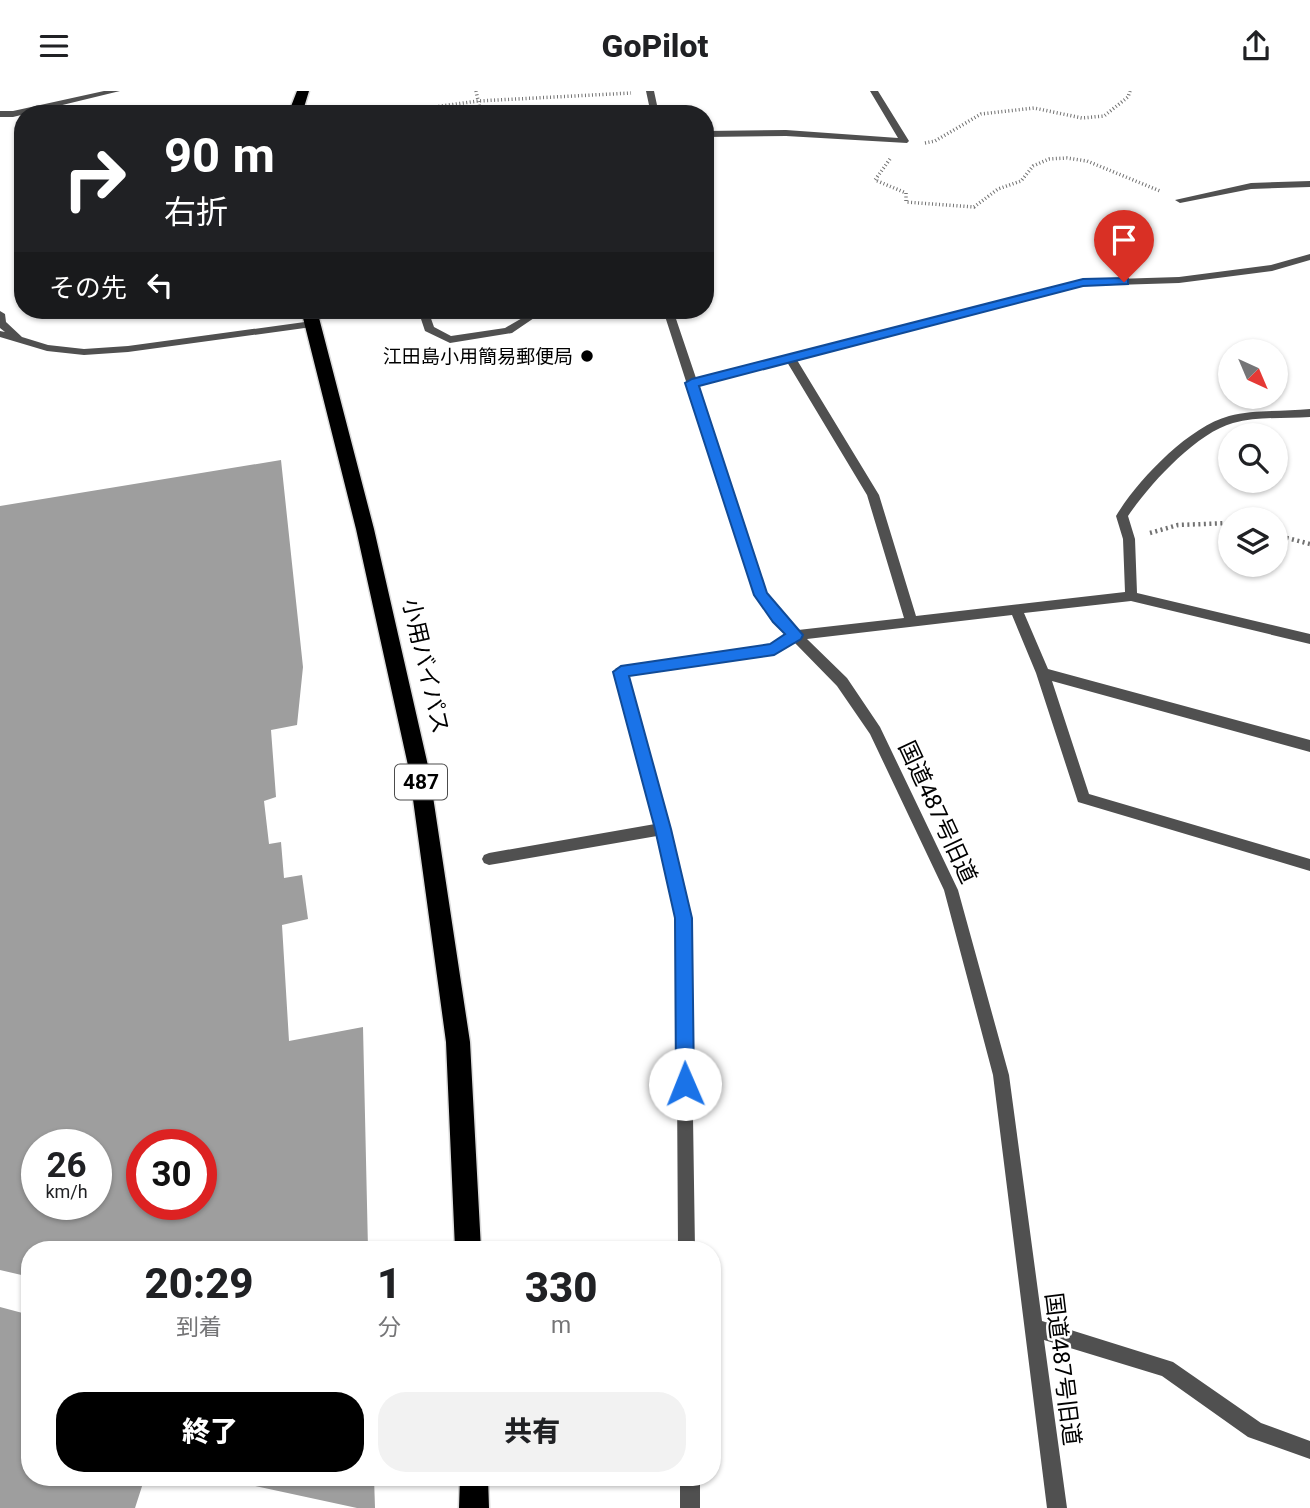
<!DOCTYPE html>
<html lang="ja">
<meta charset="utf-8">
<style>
:root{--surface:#fff;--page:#f2f2f2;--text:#202124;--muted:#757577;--accent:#000}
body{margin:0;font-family:Roboto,"Noto Sans JP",sans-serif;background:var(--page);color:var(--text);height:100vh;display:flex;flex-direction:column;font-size:26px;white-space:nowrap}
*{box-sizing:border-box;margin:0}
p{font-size:23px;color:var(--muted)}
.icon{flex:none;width:38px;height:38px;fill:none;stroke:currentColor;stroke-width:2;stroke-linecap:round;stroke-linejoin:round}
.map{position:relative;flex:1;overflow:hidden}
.side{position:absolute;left:21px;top:1150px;width:700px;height:245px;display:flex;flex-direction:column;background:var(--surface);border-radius:28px;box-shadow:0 2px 5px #0004}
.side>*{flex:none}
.banner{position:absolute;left:14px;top:14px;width:700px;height:214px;border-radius:28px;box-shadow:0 2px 5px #0004;background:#202124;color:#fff;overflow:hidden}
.needle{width:46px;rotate:136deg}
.controls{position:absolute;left:1218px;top:248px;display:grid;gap:14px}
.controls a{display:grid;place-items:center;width:70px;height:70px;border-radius:50%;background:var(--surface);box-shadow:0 2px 5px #0004;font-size:35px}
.speed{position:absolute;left:21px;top:1038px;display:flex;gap:14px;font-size:35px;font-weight:700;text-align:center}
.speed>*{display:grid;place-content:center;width:91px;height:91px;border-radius:50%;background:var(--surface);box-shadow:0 2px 5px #0004;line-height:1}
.speed small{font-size:18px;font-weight:400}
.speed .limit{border:10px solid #d22;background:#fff;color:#111}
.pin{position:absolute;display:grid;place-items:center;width:60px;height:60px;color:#fff;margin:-72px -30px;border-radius:50% 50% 50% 0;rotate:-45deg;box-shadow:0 0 7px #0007}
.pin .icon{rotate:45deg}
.me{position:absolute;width:77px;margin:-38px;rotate:359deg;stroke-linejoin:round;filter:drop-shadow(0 0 5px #0008)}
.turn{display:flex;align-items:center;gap:24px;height:147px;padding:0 35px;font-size:32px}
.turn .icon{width:91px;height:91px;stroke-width:2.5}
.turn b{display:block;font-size:49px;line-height:60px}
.then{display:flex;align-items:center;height:66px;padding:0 35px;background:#0003;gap:14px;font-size:26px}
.eta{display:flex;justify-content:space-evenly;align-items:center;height:119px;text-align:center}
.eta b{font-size:42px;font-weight:800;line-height:49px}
.cta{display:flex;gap:14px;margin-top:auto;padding:14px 35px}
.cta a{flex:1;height:80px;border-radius:28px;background:var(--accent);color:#fff;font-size:28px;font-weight:800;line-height:80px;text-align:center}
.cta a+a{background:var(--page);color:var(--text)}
header{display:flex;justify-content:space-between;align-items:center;height:91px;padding:0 35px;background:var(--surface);font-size:32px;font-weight:800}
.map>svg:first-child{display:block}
.water{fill:#9e9e9e;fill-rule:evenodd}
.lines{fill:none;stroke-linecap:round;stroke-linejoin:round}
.highway-casing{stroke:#dbdbdb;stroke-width:3}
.path-far1{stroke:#727272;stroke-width:3.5;stroke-dasharray:1 2.5;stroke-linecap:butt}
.path{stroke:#727272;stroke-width:4.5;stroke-dasharray:2 3.5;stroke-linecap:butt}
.lane{fill:#505050;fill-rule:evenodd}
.street{fill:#505050;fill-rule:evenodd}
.highway{fill:#000;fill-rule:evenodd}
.route{fill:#1a73e8;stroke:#114b97;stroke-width:2}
.poi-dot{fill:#000;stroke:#fff;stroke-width:2.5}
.labels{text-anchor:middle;stroke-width:5;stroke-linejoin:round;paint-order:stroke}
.far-poi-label{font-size:19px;fill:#000;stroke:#fff;text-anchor:end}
.shield{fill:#fff;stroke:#4c4c4c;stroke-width:2}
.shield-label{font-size:21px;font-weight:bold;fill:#000}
.street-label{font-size:23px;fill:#000;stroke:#fff}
</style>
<header><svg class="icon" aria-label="menu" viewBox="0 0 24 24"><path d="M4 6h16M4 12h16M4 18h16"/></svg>GoPilot<svg class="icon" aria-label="share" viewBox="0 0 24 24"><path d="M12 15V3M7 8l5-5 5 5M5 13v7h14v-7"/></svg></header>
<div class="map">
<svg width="1310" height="1417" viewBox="0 0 1310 1417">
<rect width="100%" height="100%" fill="#fff"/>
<path class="water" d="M 281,369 L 303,576 L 297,634 L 271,639 L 276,706 L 264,710 L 269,753 L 281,751 L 284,787 L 302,784 L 308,828 L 282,834 L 289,950 L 363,936 L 368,1158 L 30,1158 L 30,1186 L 0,1179 L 0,415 ZM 37,1054 L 96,1054 L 96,1113 L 37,1113 ZM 142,1054 L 201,1054 L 201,1113 L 142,1113 Z
M 0,1216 L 30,1224 L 30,1386 L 145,1386 L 135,1417 L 0,1417 Z
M 231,1386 L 374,1386 L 375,1417 L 357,1417 L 232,1390 Z"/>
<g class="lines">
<g class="highway-casing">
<path id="highway" d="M 297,0 L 309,0 L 302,23 L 288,23 Z
M 301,219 L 317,219 L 374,438 L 429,679 L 470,951 L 481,1158 L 455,1158 L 446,951 L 409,679 L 356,438 Z
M 460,1386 L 488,1386 L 489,1417 L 459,1417 Z"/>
</g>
<path class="path-far1" d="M 476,0 L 481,23
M 383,23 L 478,10 L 631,2
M 925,52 L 935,50 L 981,23 L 1034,17 L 1082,27 L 1104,25 L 1128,6 L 1130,0
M 890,68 L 875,89 L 906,102 L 906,111 L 974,116 L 998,98 L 1021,90 L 1033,75 L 1049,68 L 1067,67 L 1087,70 L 1160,100"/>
<path class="path" d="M 1150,442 L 1178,434 L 1230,432
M 1276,444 L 1310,453"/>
<path class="lane" d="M 104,0 L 120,0 L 13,26 L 0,26 L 0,20 L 13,20 Z
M 0,220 L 5,223 L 6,231 L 22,246 L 48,254 L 84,258 L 128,255 L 312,230 L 317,233 L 312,236 L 128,261 L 84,264 L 47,260 L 0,246 L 0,240 L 5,241 L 0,237 Z"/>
<path class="street" d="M 646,0 L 654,0 L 657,14 L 655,23 L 647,23 L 649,14 Z
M 870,0 L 878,0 L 909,50 L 907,52 L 786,45 L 705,46 L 705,40 L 786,39 L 898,47 Z
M 1310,90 L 1310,96 L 1251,98 L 1180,112 L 1175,109 L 1251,92 Z
M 1310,163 L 1310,169 L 1272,180 L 1179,192 L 1083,195 L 797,269 L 879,404 L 916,525 L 1125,501 L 1123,448 L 1116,425 C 1137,390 1188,336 1229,325 C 1255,318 1283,321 1310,318 L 1310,326 C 1285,328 1258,325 1233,332 C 1196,342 1149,394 1128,425 L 1135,448 L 1137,502 L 1310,543 L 1310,553 L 1131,510 L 1024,522 L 1048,578 L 1310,649 L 1310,661 L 1052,590 L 1089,703 L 1310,768 L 1310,780 L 1078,711 L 1036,582 L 1012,524 L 807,548 L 847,587 L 880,636 L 958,799 L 1009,984 L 1042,1230 L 1173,1271 L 1261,1332 L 1310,1350 L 1310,1368 L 1248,1346 L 1162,1285 L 1044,1249 L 1067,1417 L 1047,1417 L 993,984 L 944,799 L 870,643 L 837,595 L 794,551 L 774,563 L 629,585 L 670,738 L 690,827 L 695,1158 L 678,1158 L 676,827 L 657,745 L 489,774 L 484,772 L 482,768 L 484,764 L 489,762 L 655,733 L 614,581 L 616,577 L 771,553 L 787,544 L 774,530 L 755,504 L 663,219 L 673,219 L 696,287 L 1083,189 L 1179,186 L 1271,174 ZM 787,271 L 867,404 L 904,527 L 798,539 L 782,524 L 767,502 L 698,294 Z
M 418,219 L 428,219 L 434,236 L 451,245 L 505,237 L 524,226 L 523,219 L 533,219 L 534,227 L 512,242 L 450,252 L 425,240 Z
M 680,1386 L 700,1386 L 700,1417 L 680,1417 Z"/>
<use href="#highway" class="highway"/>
</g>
<path class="route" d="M 1124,187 L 1128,188 L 1128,193 L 1083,195 L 699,295 L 767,502 L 803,544 L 801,548 L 774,564 L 629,585 L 671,738 L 692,827 L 694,993 L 692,999 L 685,1002 L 679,999 L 676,993 L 675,827 L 655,738 L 613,581 L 621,575 L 770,553 L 785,543 L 773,531 L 754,504 L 685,292 L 692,288 L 1083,188 Z"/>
<circle class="poi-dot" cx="587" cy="265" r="7"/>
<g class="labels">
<g class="far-poi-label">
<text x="573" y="272">江田島小用簡易郵便局</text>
</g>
<rect class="shield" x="395" y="673.5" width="52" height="35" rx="5"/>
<g class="shield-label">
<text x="421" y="698">487</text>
</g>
<g class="street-label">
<text transform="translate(426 575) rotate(77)" y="8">小用バイパス</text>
<text transform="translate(938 721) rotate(65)" y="8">国道487号旧道</text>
<text transform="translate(1063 1278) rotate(83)" y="8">国道487号旧道</text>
</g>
</g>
</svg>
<div class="controls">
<a><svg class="needle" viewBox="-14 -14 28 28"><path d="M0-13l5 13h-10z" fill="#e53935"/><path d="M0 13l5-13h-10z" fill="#757577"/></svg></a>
<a><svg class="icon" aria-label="search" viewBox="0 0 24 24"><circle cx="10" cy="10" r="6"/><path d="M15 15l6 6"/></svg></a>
<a><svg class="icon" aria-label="layers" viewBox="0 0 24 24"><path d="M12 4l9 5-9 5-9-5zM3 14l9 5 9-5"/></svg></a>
</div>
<div class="speed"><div>26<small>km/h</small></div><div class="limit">30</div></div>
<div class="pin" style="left:1124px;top:191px;background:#d93025"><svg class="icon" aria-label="arrive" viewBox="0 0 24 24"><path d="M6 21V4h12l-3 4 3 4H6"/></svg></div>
<svg class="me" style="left:685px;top:993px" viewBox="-20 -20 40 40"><circle r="19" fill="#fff"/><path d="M0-13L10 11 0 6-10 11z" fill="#1a73e8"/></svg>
<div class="banner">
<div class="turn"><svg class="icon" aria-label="right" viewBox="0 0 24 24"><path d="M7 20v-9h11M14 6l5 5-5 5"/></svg><div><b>90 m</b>右折</div></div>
<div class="then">その先<svg class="icon" aria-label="left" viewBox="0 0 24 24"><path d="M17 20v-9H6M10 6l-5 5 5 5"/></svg></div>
</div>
<section class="side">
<div class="eta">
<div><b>20:29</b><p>到着</p></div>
<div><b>1</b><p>分</p></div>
<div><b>330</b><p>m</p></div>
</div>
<div class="cta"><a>終了</a><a>共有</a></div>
</section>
</div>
